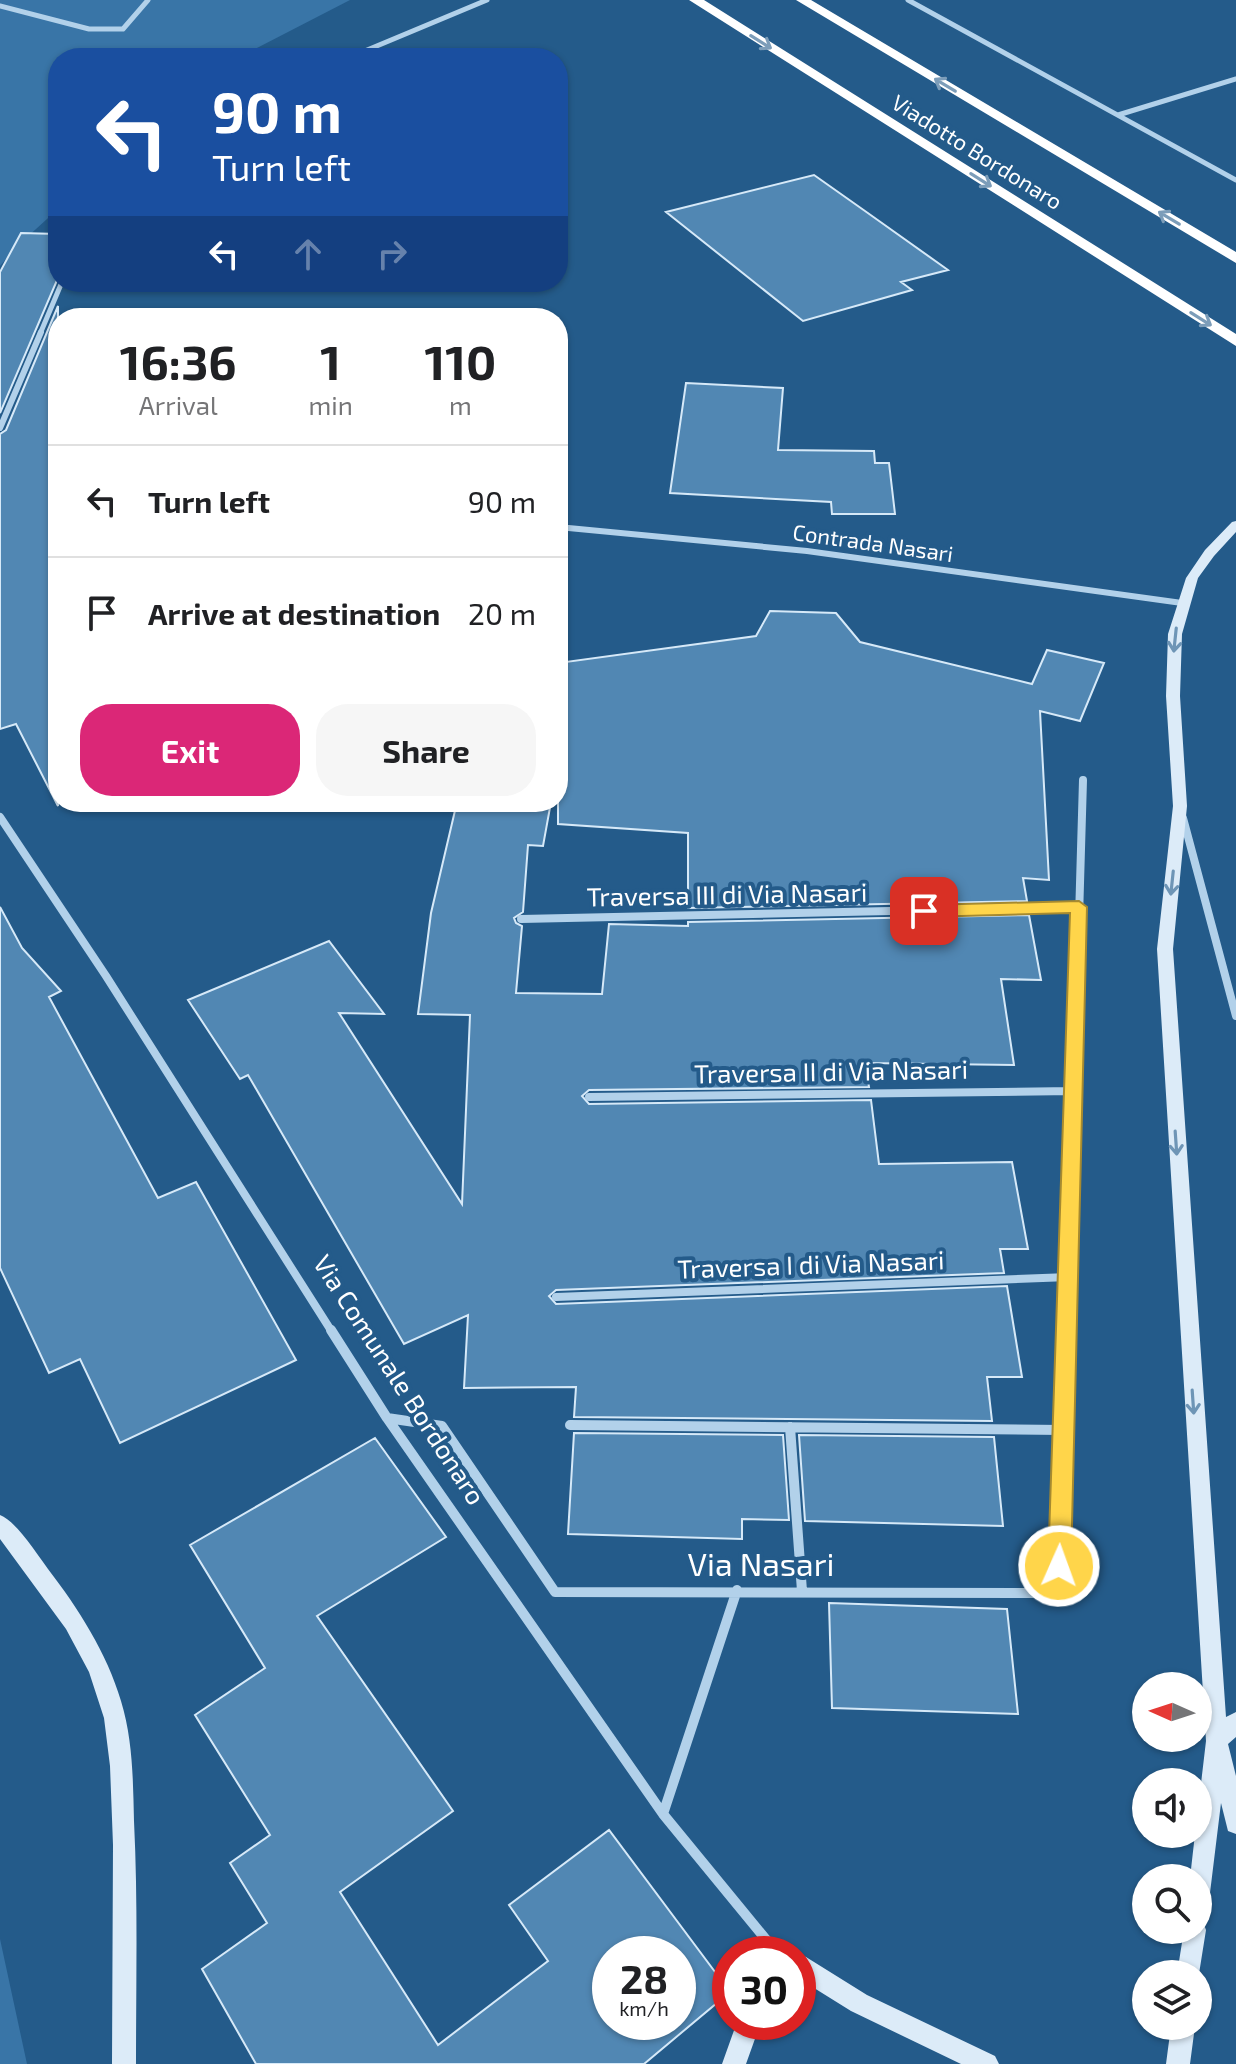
<!DOCTYPE html>
<style>
:root{--surface:#fff;--page:#f6f6f6;--text:#202124;--muted:#757577;--line:#e0e0e0;--accent:#db2777}
body{margin:0;font-family:"Exo 2",sans-serif;background:var(--page);color:var(--text);height:100vh;display:flex;flex-direction:column;font-size:30px;white-space:nowrap}
*{box-sizing:border-box;margin:0}
p{font-size:26px;color:var(--muted)}
.icon{flex:none;width:44px;height:44px;fill:none;stroke:currentColor;stroke-width:2;stroke-linecap:round;stroke-linejoin:round}
.map{position:relative;flex:1;overflow:hidden}
.side{position:absolute;left:48px;top:308px;width:520px;height:504px;display:flex;flex-direction:column;background:var(--surface);border-radius:32px;box-shadow:0 2px 6px #0004}
.side>*{flex:none}
.banner{position:absolute;left:48px;top:48px;width:520px;height:244px;border-radius:32px;box-shadow:0 2px 6px #0004;background:#1a4fa0;color:#fff;overflow:hidden}
.needle{width:52px;rotate:273deg}
.fabs{position:absolute;left:1132px;top:1672px;display:grid;gap:16px}
.fabs a{display:grid;place-items:center;width:80px;height:80px;border-radius:50%;background:var(--surface);box-shadow:0 2px 6px #0004;font-size:40px}
.speed{position:absolute;left:592px;top:1936px;display:flex;gap:16px;font-size:40px;font-weight:700;text-align:center}
.speed>*{display:grid;place-content:center;width:104px;height:104px;border-radius:50%;background:var(--surface);box-shadow:0 2px 6px #0004;line-height:1}
.speed small{font-size:20px;font-weight:400}
.speed .limit{border:12px solid #d22;background:#fff;color:#111}
.pin{position:absolute;display:grid;place-items:center;width:68px;height:68px;color:#fff;margin:-34px;border-radius:16px;box-shadow:0 4px 12px #0006}
.me{position:absolute;width:88px;margin:-44px;rotate:2deg;stroke-linejoin:round;filter:drop-shadow(0 0 6px #0008)}
.turn{display:flex;align-items:center;gap:28px;height:168px;padding:0 32px;font-size:36px}
.turn .icon{width:104px;height:104px;stroke-width:2.5}
.turn b{display:block;font-size:56px;line-height:68px}
.lanes{display:flex;align-items:center;height:76px;padding:0 32px;background:#0003;justify-content:center;gap:40px;direction:ltr}
.lanes .off{opacity:.35}
.eta{display:flex;justify-content:space-evenly;align-items:center;height:136px;text-align:center}
.eta b{font-size:48px;font-weight:700;line-height:56px}
.action{display:flex;gap:16px;margin-top:auto;padding:16px 32px}
.action a{flex:1;height:92px;border-radius:32px;background:var(--accent);color:#fff;font-size:32px;font-weight:700;line-height:92px;text-align:center}
.action a+a{background:var(--page);color:var(--text)}
ul{padding:0;list-style:none}
li{display:flex;align-items:center;gap:24px;height:112px;padding:0 32px;border-top:2px solid var(--line)}
li div{flex:1}
li b{display:block;font-size:30px}
li em{font-style:normal}
.map>svg:first-child{display:block}
.green{fill:#3975a7}
.building{fill:#5187b3;stroke:#d6e9f8;stroke-width:2;fill-rule:evenodd}
.lines{fill:none;stroke-linecap:round;stroke-linejoin:round}
.street-far3{stroke:#b2d1ea;stroke-width:5}
.street-far2{stroke:#b2d1ea;stroke-width:6}
.street-far1{stroke:#b2d1ea;stroke-width:8}
.street{stroke:#b2d1ea;stroke-width:10}
.secondary{fill:#dcebf8;fill-rule:evenodd}
.highway{fill:#fff;fill-rule:evenodd}
.oneway{stroke:#7c9db9}
.oneway2{stroke:#6e95b6}
.route{fill:#ffd54a;stroke:#a68a30;stroke-width:2}
.labels{text-anchor:middle;stroke-width:8;stroke-linejoin:round;paint-order:stroke}
.far-street-label{font-size:22px;fill:#fff;stroke:#245b8a}
.street-label{font-size:26px;fill:#fff;stroke:#245b8a}
.near-street-label{font-size:32px;fill:#fff;stroke:#245b8a}
</style>
<div class="map">
<svg width="1236" height="2064" viewBox="0 0 1236 2064">
<rect width="100%" height="100%" fill="#245b8a"/>
<path class="green" d="M 0,0 L 350,0 L 247,53 L 179,58 L 58,58 L 58,209 L 14,249 L 0,266 Z
M 0,1939 L 27,2064 L 0,2064 Z"/>
<path class="building" d="M 814,175 L 865,211 L 948,270 L 901,282 L 912,290 L 803,321 L 666,212 Z
M 21,233 L 58,234 L 58,278 L 0,413 L 0,272 Z
M 58,306 L 58,806 L 16,724 L 0,729 L 0,434 L 6,430 Z
M 686,383 L 783,388 L 778,450 L 874,451 L 875,463 L 889,463 L 895,514 L 832,514 L 831,502 L 670,493 Z
M 770,611 L 836,613 L 860,642 L 1032,684 L 1047,650 L 1104,663 L 1080,721 L 1040,711 L 1049,880 L 1023,878 L 1027,901 L 688,908 L 688,833 L 558,824 L 558,748 L 564,715 L 558,698 L 558,663 L 756,636 Z
M 457,802 L 551,802 L 543,846 L 528,845 L 523,912 L 514,918 L 516,923 L 522,926 L 516,993 L 602,994 L 609,924 L 688,926 L 688,922 L 1029,915 L 1041,980 L 1001,979 L 1014,1065 L 865,1063 L 869,1087 L 589,1090 L 582,1096 L 589,1104 L 871,1100 L 879,1164 L 1012,1162 L 1028,1249 L 1000,1249 L 1004,1273 L 556,1290 L 549,1296 L 556,1304 L 1007,1286 L 1022,1377 L 987,1377 L 992,1421 L 574,1417 L 576,1387 L 464,1388 L 468,1315 L 404,1344 L 248,1075 L 240,1079 L 188,1000 L 329,941 L 384,1014 L 339,1013 L 462,1204 L 470,1015 L 418,1014 L 431,913 Z
M 0,907 L 22,948 L 61,991 L 49,997 L 158,1198 L 196,1182 L 296,1360 L 120,1443 L 80,1359 L 49,1373 L 0,1268 Z
M 574,1433 L 783,1435 L 789,1520 L 742,1519 L 742,1539 L 568,1534 Z
M 799,1435 L 994,1437 L 1003,1526 L 805,1521 Z
M 375,1438 L 446,1537 L 317,1616 L 453,1811 L 340,1892 L 438,2045 L 548,1961 L 509,1905 L 609,1830 L 730,1992 L 644,2064 L 256,2064 L 202,1969 L 267,1923 L 230,1863 L 270,1835 L 195,1715 L 265,1668 L 190,1545 ZM 610,1954 L 678,1954 L 678,2022 L 610,2022 Z
M 829,1603 L 1007,1609 L 1018,1714 L 832,1708 Z"/>
<g class="lines">
<path class="street-far3" d="M 908,0 L 1236,180
M 0,6 L 89,29 L 123,29 L 148,0
M 348,58 L 487,0
M 1118,115 L 1236,79
M 40,334 L 62,282"/>
<path class="street-far2" d="M 0,428 L 41,332
M 558,527 L 807,551 L 1182,603"/>
<path class="street-far1" d="M 0,817 L 106,976 L 332,1332
M 1183,818 L 1236,1016
M 521,919 L 1079,907
M 589,1097 L 1073,1091
M 556,1297 L 1069,1277
M 1067,1332 L 1083,780"/>
<path class="street" d="M 331,1330 L 387,1418 L 663,1814 L 773,1948
M 387,1418 L 442,1426 L 555,1592 L 1059,1593 L 1067,1330
M 570,1425 L 1063,1430
M 790,1427 L 802,1591
M 663,1814 L 737,1590"/>
<path class="secondary" d="M 1236,521 L 1236,532 L 1214,556 L 1198,578 L 1182,634 L 1180,696 L 1187,806 L 1173,949 L 1226,1717 L 1236,1712 L 1236,1737 L 1228,1744 L 1236,1776 L 1236,1834 L 1228,1831 L 1221,1803 L 1209,1901 L 1206,1909 L 1198,1912 L 1198,1878 L 1190,1878 L 1195,1834 L 1198,1834 L 1198,1809 L 1206,1741 L 1157,949 L 1173,806 L 1166,696 L 1168,634 L 1186,578 L 1205,550 L 1232,522 Z
M 0,1515 C 16,1521 37,1554 48,1569 C 78,1608 107,1653 121,1701 C 133,1740 133,1781 134,1821 C 138,1902 136,1983 136,2064 L 112,2064 L 113,1845 L 110,1766 L 104,1718 L 89,1672 L 66,1629 L 0,1539 Z
M 1198,1920 L 1203,1922 L 1206,1930 L 1198,1980 L 1198,1974 L 1177,1974 L 1184,1930 L 1198,1930 Z
M 775,1940 L 788,1946 L 791,1954 L 763,1954 L 767,1943 Z
M 797,1954 L 798,1954 L 806,1957 L 867,1995 L 995,2056 L 999,2064 L 961,2064 L 851,2011 L 798,1978 Z
M 737,2022 L 761,2022 L 746,2064 L 722,2064 Z
M 1171,2026 L 1195,2026 L 1190,2064 L 1166,2064 Z"/>
<path class="highway" d="M 689,0 L 704,0 L 1236,334 L 1236,346 Z
M 796,0 L 811,0 L 1236,252 L 1236,263 Z"/>
</g>
<defs><path id="oneway-shaft" d="M-6 0H5M1.5-3L5.5 0L1.5 3" fill="none" stroke-width="1.6" stroke-linecap="round" stroke-linejoin="round" transform="scale(2)"/></defs>
<g class="oneway">
<use href="#oneway-shaft" transform="translate(761 42) rotate(32)"/>
<use href="#oneway-shaft" transform="translate(945 85) rotate(-149)"/>
<use href="#oneway-shaft" transform="translate(981 180) rotate(32)"/>
<use href="#oneway-shaft" transform="translate(1169 218) rotate(-149)"/>
<use href="#oneway-shaft" transform="translate(1201 319) rotate(32)"/>
</g>
<g class="oneway2">
<use href="#oneway-shaft" transform="translate(1175 640) rotate(96)"/>
<use href="#oneway-shaft" transform="translate(1172 883) rotate(96)"/>
<use href="#oneway-shaft" transform="translate(1176 1143) rotate(86)"/>
<use href="#oneway-shaft" transform="translate(1193 1402) rotate(86)"/>
</g>
<path class="route" d="M 1079,901 L 1087,907 L 1071,1566 L 1067,1573 L 1059,1576 L 1051,1573 L 1048,1566 L 1070,913 L 924,917 L 915,911 L 924,905 Z"/>
<g class="labels">
<g class="far-street-label">
<text transform="translate(977 152) rotate(32)" y="8">Viadotto Bordonaro</text>
<text transform="translate(873 543) rotate(8)" y="8">Contrada Nasari</text>
</g>
<g class="street-label">
<text transform="translate(727 895) rotate(-1)" y="9">Traversa III di Via Nasari</text>
<text transform="translate(831 1072) rotate(-1)" y="9">Traversa II di Via Nasari</text>
<text transform="translate(811 1265) rotate(-2)" y="9">Traversa I di Via Nasari</text>
<text transform="translate(399 1380) rotate(57)" y="9">Via Comunale Bordonaro</text>
</g>
<g class="near-street-label">
<text x="761" y="1576">Via Nasari</text>
</g>
</g>
</svg>
<div class="fabs">
<a><svg class="needle" viewBox="-14 -14 28 28"><path d="M0-13l5 13h-10z" fill="#e53935"/><path d="M0 13l5-13h-10z" fill="#757577"/></svg></a>
<a><svg class="icon" aria-label="sound" viewBox="0 0 24 24"><path d="M4 9h4l5-4v14l-5-4H4zM17 9q2 3 0 6"/></svg></a>
<a><svg class="icon" aria-label="search" viewBox="0 0 24 24"><circle cx="10" cy="10" r="6"/><path d="M15 15l6 6"/></svg></a>
<a><svg class="icon" aria-label="layers" viewBox="0 0 24 24"><path d="M12 4l9 5-9 5-9-5zM3 14l9 5 9-5"/></svg></a>
</div>
<div class="speed"><div>28<small>km/h</small></div><div class="limit">30</div></div>
<div class="pin" style="left:924px;top:911px;background:#d93025"><svg class="icon" aria-label="arrive" viewBox="0 0 24 24"><path d="M6 21V4h12l-3 4 3 4H6"/></svg></div>
<svg class="me" style="left:1059px;top:1566px" viewBox="-20 -20 40 40"><circle r="17" fill="#ffd54a" stroke="#fff" stroke-width="3"/><path d="M0-11L8 9 0 5-8 9z" fill="#fff"/></svg>
<div class="banner">
<div class="turn"><svg class="icon" aria-label="left" viewBox="0 0 24 24"><path d="M17 20v-9H6M10 6l-5 5 5 5"/></svg><div><b>90 m</b>Turn left</div></div>
<div class="lanes"><svg class="icon" aria-label="left" viewBox="0 0 24 24"><path d="M17 20v-9H6M10 6l-5 5 5 5"/></svg><svg class="icon off" aria-label="ahead" viewBox="0 0 24 24"><path d="M12 20V5M6 11l6-6 6 6"/></svg><svg class="icon off" aria-label="right" viewBox="0 0 24 24"><path d="M7 20v-9h11M14 6l5 5-5 5"/></svg></div>
</div>
<section class="side">
<div class="eta">
<div><b>16:36</b><p>Arrival</p></div>
<div><b>1</b><p>min</p></div>
<div><b>110</b><p>m</p></div>
</div>
<ul>
<li><svg class="icon" aria-label="left" viewBox="0 0 24 24"><path d="M17 20v-9H6M10 6l-5 5 5 5"/></svg><div><b>Turn left</b></div><em>90 m</em></li>
<li><svg class="icon" aria-label="arrive" viewBox="0 0 24 24"><path d="M6 21V4h12l-3 4 3 4H6"/></svg><div><b>Arrive at destination</b></div><em>20 m</em></li>
</ul>
<div class="action"><a>Exit</a><a>Share</a></div>
</section>
</div>
